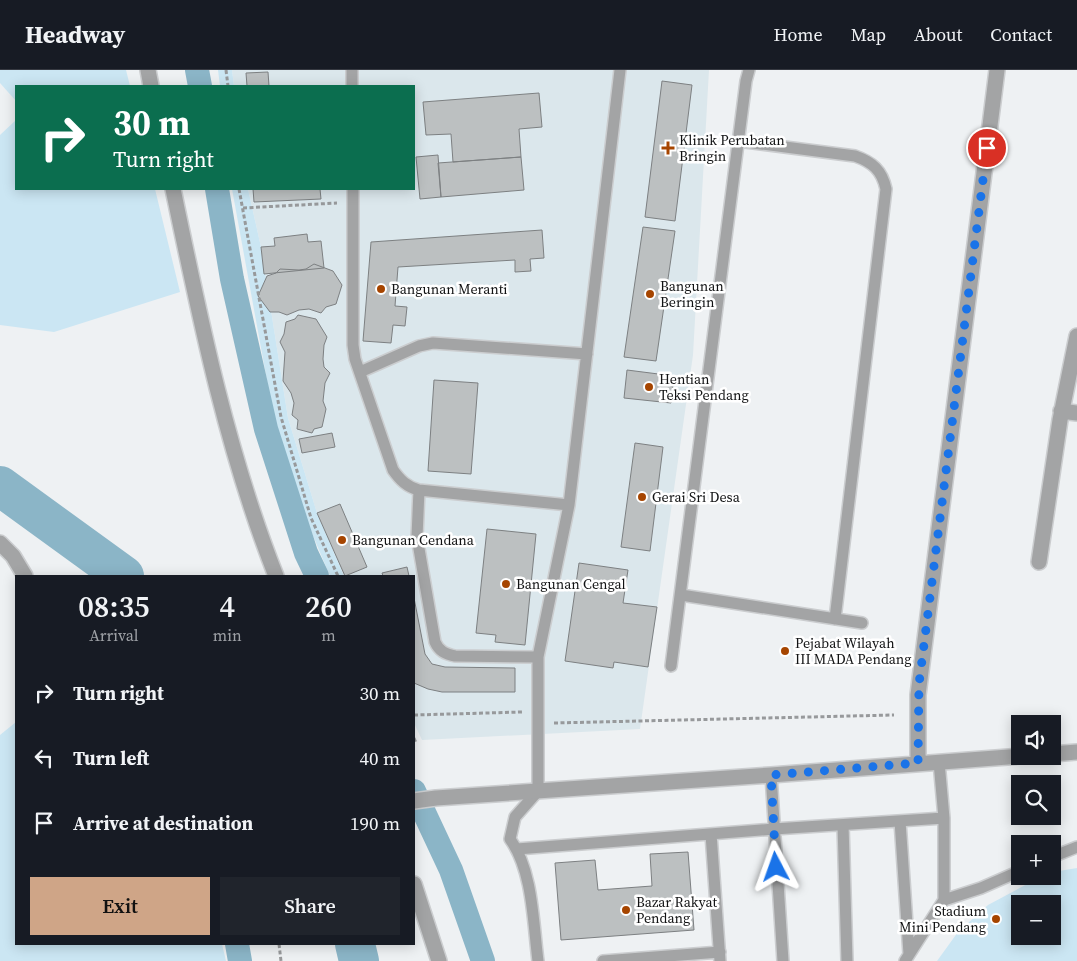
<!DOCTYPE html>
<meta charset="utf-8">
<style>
:root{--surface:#171b24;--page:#20242c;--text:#f1f3f6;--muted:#9ea1a6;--line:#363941;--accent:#cfa587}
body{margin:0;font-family:"Source Serif 4",serif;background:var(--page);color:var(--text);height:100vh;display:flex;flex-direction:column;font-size:19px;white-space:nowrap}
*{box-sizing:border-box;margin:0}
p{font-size:16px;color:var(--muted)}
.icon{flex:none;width:28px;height:28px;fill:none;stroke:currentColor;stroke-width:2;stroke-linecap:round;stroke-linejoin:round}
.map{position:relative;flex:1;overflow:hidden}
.sheet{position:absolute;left:15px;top:505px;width:400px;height:370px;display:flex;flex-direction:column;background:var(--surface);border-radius:0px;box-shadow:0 2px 12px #0003}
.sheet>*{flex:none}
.top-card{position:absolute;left:15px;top:15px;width:400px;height:105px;border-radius:0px;box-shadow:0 2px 12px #0003;background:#0b6e4f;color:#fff;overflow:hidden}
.tools{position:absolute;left:1011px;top:645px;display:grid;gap:10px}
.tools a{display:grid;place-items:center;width:50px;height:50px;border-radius:0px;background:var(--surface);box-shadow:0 2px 12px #0003;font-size:25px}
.pin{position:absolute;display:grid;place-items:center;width:42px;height:42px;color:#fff;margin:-21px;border:2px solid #fff;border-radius:50%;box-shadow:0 1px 5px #0007}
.me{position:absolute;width:55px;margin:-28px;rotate:356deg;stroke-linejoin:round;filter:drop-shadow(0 0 4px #0008)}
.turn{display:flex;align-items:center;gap:18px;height:105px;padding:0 15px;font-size:22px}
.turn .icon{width:65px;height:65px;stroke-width:2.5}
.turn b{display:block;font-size:35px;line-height:42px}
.eta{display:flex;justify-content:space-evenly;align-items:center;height:85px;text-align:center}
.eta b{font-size:30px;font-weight:600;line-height:35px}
.action{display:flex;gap:10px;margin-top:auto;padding:10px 15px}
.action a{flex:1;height:58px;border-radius:0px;background:var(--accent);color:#111;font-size:20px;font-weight:600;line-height:58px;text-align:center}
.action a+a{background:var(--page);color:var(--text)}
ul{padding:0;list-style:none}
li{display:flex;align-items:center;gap:15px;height:65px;padding:0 15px}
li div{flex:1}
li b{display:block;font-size:19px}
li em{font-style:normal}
header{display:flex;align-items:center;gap:30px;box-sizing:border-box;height:70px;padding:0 25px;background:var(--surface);border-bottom:1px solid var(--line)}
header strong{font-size:24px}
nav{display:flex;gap:28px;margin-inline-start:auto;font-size:18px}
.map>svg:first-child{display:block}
.built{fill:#dbe7ec}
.green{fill:#cbe6f3;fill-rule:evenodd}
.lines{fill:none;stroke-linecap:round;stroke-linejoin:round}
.canal{stroke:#8bb5c7;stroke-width:24}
.river{stroke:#8bb5c7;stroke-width:40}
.building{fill:#bcc0c1;stroke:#7d8082}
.service-casing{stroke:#cbcdcf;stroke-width:14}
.minor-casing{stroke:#cbcdcf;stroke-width:18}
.path{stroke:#97999b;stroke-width:3;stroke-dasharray:4 2.5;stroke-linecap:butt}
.service{stroke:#a3a4a5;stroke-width:11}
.minor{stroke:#a3a4a5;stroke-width:15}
.route{stroke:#1a73e8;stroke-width:9;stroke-dasharray:0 16.2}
.poi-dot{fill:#a64500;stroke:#fff;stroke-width:2}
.labels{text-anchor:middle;stroke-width:5;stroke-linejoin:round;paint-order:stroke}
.poi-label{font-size:14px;fill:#111213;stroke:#fff;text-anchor:start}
</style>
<header>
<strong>Headway</strong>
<nav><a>Home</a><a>Map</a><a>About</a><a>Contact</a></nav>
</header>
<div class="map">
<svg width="1077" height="891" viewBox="0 0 1077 891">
<rect width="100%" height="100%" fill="#eef1f3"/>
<path class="built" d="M 232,0 L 709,0 L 693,285 L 640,659 L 422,670 L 414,653 L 414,506 L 344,506 L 317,443 L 288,348 L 261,177 L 248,119 L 414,119 L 414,16 L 234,16 Z"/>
<path class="green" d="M 0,0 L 126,0 L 130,16 L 16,16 L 16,31 L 0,13 Z
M 218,0 L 232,0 L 234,16 L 220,16 Z
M 16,50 L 16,119 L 155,119 L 180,222 L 54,262 L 0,255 L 0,65 Z
M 232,119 L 248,119 L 261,177 L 288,348 L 317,443 L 344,506 L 330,506 L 305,447 L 274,349 Z
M 16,652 L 16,874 L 222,874 L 226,891 L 0,891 L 0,665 Z
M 1077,798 L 1077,891 L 937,891 L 958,862 L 988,835 L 1042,806 L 1052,806 L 1053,802 ZM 1020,834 L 1052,834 L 1052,866 L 1020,866 Z"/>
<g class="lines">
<path class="canal" d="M 197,0 L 200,16
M 217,119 L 232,209 L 266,359 L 306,483 L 317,506
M 414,721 L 451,800 L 483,891
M 237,874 L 240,891"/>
<path class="river" d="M 0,416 L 124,506
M 355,874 L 359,891"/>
</g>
<path class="building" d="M 268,2 L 269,16 L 247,16 L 246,3 Z
M 662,11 L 692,15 L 675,151 L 645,147 Z
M 539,23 L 542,57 L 519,59 L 521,87 L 453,92 L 451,64 L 426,65 L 423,32 Z
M 438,85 L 441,127 L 420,129 L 416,87 Z
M 521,87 L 524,120 L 441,127 L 438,93 Z
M 253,119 L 320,119 L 321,129 L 254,132 Z
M 643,157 L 675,161 L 656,291 L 624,287 Z
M 542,160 L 544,188 L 530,189 L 531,201 L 515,202 L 515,190 L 398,197 L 395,236 L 407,237 L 405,256 L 393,255 L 391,273 L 363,271 L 371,172 Z
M 307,164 L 308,172 L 321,171 L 324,198 L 264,204 L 261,177 L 275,176 L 274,168 Z
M 314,194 L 333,201 L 342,215 L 336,234 L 326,237 L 321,243 L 309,239 L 299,240 L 287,245 L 279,242 L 270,242 L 258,226 L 267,206 L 276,203 L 280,199 L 299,200 L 306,199 Z
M 298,245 L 316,249 L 327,267 L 324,275 L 323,289 L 324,297 L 330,303 L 325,313 L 323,331 L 326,339 L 322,357 L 314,359 L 312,363 L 297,359 L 298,350 L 292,345 L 294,333 L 291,323 L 283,311 L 285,282 L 280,272 L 284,264 L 286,252 L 295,249 Z
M 627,300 L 674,306 L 671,333 L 624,328 Z
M 434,310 L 478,313 L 471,404 L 428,401 Z
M 332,363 L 335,377 L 302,383 L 299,369 Z
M 635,373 L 663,377 L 650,481 L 621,477 Z
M 340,434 L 367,497 L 345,506 L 317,443 Z
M 487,459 L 536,464 L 525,575 L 495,572 L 496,565 L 476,563 Z
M 579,493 L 628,500 L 623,533 L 657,537 L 648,597 L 614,592 L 613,598 L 565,591 Z
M 407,497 L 409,506 L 383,506 L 382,503 Z
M 414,528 L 425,584 L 432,594 L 445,597 L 515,598 L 515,622 L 442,622 L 428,619 L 414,613 Z
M 688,782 L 694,860 L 561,870 L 555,793 L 595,790 L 598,820 L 652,816 L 650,784 Z"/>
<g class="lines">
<g class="service-casing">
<path id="service" d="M 352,0 L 352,16
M 738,71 L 855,86 C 872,92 882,100 886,119 L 835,549
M 353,119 L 353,275 L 355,289 L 393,400 C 400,410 407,417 419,420 L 569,435
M 360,302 L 419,276 L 433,273 L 587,284
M 419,420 L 417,467 L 435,572 C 439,581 445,584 455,586 L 538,587
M 681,525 L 862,553
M 671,596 L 746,11 L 749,0
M 771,705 L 783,891
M 900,751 L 909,884
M 843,755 L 847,891
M 711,764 L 720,891
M 517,779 L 774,759 L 944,748
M 1052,787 L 1077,777
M 944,830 L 981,818 L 1020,801
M 538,891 C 533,852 533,801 510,769 L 515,747 L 538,721 L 538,587 L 569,435 L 620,0
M 603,891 L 720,882
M 905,891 L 944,830 L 944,748 L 939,692"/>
</g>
<g class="minor-casing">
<path id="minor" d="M 148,0 L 151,16
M 173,119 C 200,249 227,382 276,506
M 1061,341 L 1077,343
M 0,473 L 13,486 L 25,506
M 1039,492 L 1060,350 L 1077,266
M 1052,684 L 1077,682
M 918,693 L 918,625 L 997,0
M 414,731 L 436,728 L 771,705 L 1020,686
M 414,814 L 439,891"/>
</g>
<path class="path" d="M 226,0 L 228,16
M 239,119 L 281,347 L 311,448 L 338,506
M 243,138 L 337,133
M 414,645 L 522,642
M 554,653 L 894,645
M 414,668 L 416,673
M 279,874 L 281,891"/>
<use href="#service" class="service"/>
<use href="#minor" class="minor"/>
</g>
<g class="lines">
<path class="route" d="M 776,797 L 771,705 L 918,693 L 919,614 L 987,78"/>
</g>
<g class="poi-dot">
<path d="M665.5 70.5h5v5h5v5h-5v5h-5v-5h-5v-5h5z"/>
<circle cx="381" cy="219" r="5"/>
<circle cx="650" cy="224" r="5"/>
<circle cx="649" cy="317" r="5"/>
<circle cx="642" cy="427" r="5"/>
<circle cx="342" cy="470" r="5"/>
<circle cx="506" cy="514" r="5"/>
<circle cx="785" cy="581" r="5"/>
<circle cx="626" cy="840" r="5"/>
<circle cx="996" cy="849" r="5"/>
</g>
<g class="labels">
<g class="poi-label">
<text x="679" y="75">Klinik Perubatan<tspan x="679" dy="16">Bringin</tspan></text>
<text x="660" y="221">Bangunan<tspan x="660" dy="16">Beringin</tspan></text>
<text x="391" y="224">Bangunan Meranti</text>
<text x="659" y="314">Hentian<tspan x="659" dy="16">Teksi Pendang</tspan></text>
<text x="652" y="432">Gerai Sri Desa</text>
<text x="352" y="475">Bangunan Cendana</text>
<text x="516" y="519">Bangunan Cengal</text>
<text x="795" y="578">Pejabat Wilayah<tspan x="795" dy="16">III MADA Pendang</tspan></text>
<text x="636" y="837">Bazar Rakyat<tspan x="636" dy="16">Pendang</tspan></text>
<text x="986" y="846" text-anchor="end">Stadium<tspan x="986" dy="16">Mini Pendang</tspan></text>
</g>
</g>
</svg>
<div class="tools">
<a><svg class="icon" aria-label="sound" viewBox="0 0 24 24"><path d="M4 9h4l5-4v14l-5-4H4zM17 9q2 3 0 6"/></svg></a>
<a><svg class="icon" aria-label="search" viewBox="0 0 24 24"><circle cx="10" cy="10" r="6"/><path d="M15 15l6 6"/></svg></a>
<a>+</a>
<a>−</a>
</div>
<div class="pin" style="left:987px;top:78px;background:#d93025"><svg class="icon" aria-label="arrive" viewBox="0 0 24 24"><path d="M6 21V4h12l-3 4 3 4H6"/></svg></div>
<svg class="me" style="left:776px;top:797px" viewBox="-20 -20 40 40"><path d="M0-17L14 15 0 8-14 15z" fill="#1a73e8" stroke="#fff" stroke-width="4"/></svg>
<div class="top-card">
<div class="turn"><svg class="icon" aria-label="right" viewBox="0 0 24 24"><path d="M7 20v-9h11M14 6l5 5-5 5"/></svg><div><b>30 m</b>Turn right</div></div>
</div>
<section class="sheet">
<div class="eta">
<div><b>08:35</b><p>Arrival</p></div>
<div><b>4</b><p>min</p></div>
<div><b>260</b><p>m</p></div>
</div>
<ul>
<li><svg class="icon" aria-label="right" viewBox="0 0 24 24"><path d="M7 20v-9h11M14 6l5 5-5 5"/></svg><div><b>Turn right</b></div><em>30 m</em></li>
<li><svg class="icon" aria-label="left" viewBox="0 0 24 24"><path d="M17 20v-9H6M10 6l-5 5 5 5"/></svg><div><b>Turn left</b></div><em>40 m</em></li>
<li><svg class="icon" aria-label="arrive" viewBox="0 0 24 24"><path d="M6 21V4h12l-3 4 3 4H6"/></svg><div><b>Arrive at destination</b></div><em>190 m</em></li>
</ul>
<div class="action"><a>Exit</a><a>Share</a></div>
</section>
</div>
